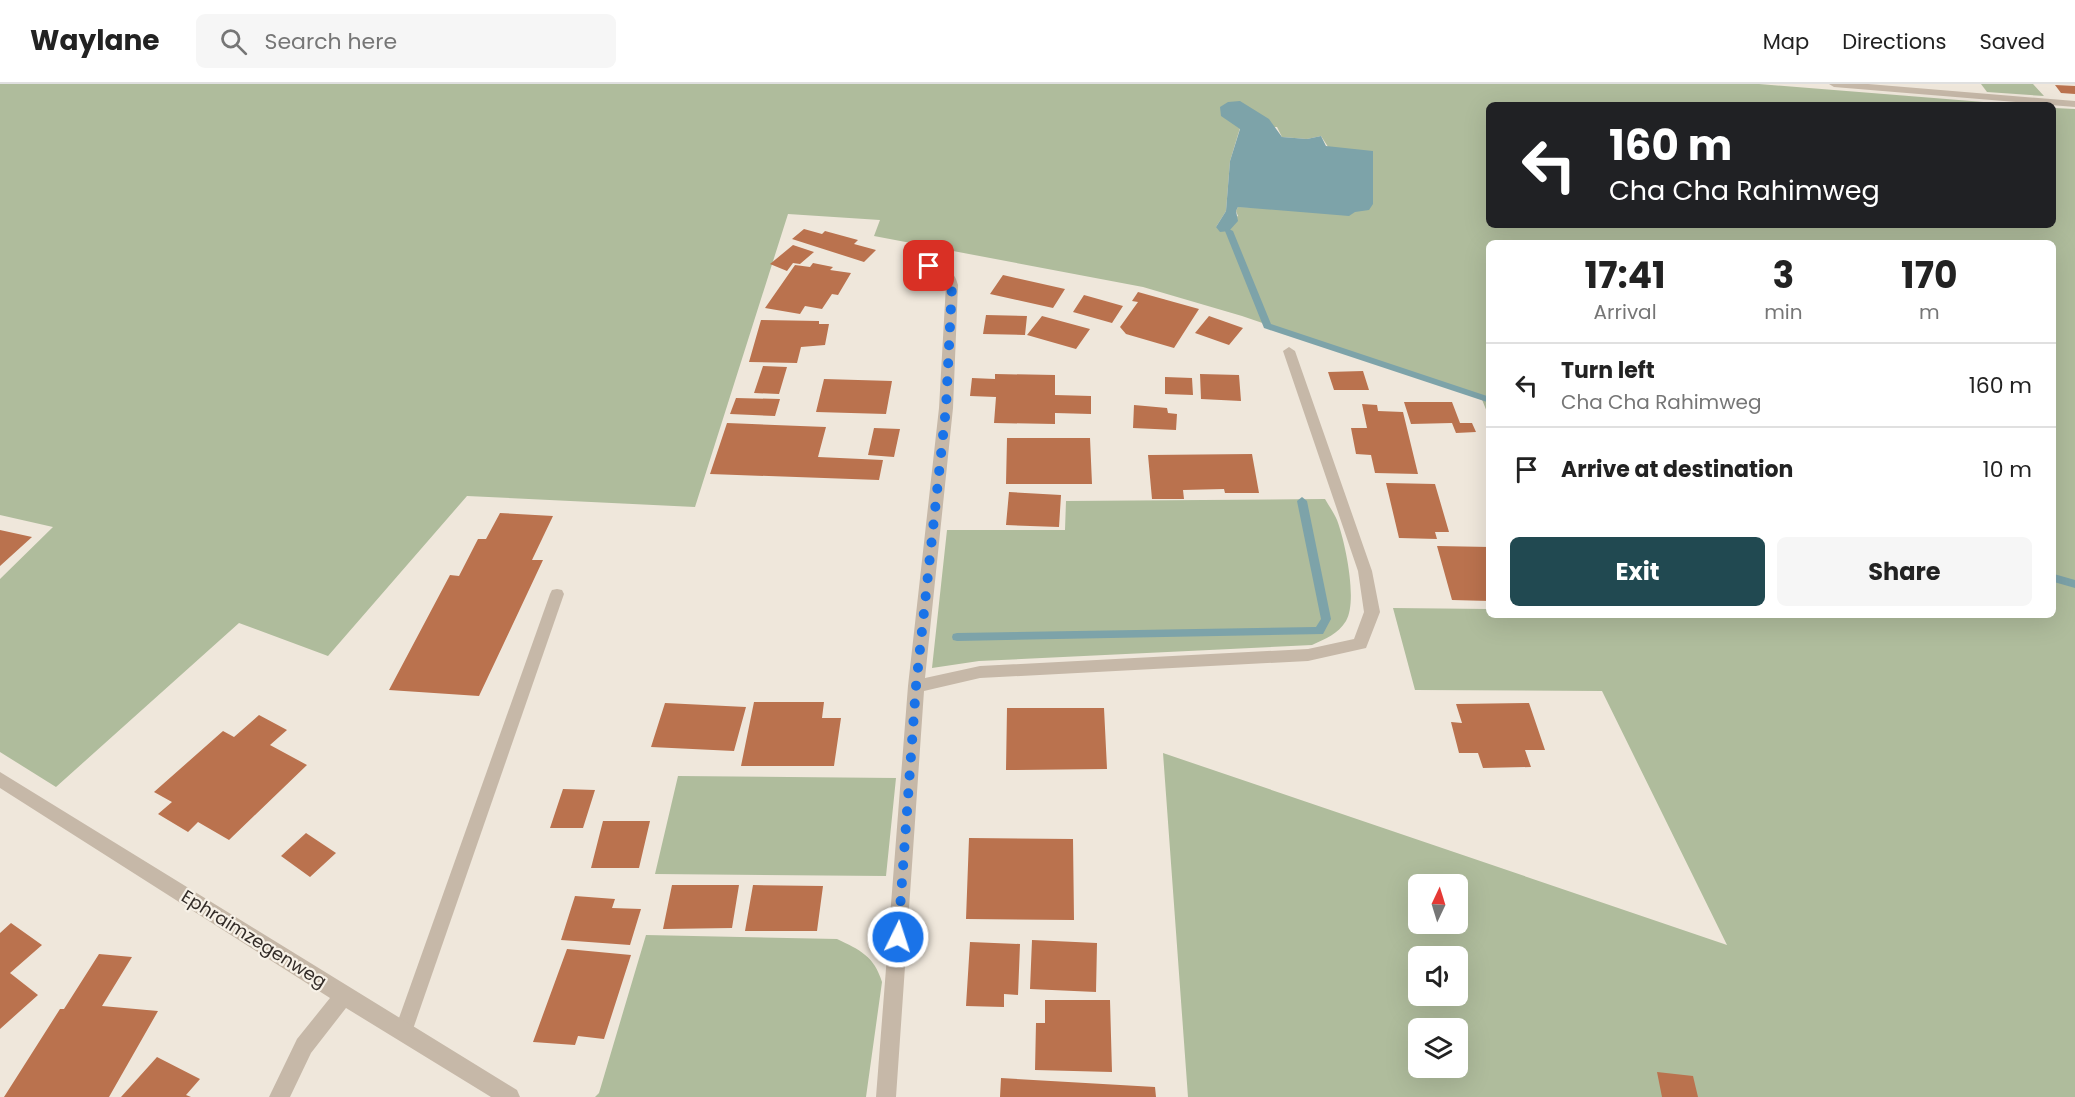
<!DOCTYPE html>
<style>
:root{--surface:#fff;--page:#f6f6f6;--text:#222;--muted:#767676;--line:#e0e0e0;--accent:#214951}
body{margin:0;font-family:Poppins,sans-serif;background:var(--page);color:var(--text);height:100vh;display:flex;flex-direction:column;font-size:22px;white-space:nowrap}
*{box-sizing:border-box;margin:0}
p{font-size:20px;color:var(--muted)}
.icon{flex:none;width:33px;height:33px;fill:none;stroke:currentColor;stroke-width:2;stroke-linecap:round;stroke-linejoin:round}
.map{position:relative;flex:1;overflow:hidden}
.drawer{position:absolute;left:1486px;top:156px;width:570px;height:378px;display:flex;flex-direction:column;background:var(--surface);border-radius:9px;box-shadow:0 6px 24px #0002}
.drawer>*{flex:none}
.top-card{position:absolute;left:1486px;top:18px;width:570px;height:126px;border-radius:9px;box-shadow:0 6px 24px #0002;background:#202124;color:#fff;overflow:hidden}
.needle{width:39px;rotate:4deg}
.tools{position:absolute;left:1408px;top:790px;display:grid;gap:12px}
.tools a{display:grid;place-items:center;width:60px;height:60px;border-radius:9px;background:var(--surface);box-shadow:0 6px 24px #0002;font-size:30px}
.pin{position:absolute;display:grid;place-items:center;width:51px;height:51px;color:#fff;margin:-26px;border-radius:12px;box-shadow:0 3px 9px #0006}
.me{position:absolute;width:66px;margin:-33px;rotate:4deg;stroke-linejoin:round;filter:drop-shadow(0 0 4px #0008)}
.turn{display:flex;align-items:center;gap:21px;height:126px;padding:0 24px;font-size:27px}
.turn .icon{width:78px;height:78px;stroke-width:2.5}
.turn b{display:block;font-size:42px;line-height:51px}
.eta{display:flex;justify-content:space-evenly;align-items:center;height:102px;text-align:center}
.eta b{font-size:36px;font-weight:700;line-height:42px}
.action{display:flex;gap:12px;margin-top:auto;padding:12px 24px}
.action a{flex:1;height:69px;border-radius:9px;background:var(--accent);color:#fff;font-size:24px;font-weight:700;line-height:69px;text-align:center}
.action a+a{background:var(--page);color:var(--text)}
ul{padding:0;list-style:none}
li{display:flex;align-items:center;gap:18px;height:84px;padding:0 24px;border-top:2px solid var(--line)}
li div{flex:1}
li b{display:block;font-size:22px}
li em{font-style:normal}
header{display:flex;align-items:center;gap:36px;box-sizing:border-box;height:84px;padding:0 30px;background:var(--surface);border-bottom:2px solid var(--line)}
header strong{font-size:28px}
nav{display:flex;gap:33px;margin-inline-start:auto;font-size:21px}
.search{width:420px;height:54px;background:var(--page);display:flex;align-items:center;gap:15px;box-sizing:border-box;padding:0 21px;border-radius:9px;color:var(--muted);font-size:22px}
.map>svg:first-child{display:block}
.green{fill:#afbc9c;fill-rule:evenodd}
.water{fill:#7da3a9}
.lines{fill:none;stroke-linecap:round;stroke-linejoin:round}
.stream{fill:#7da3a9;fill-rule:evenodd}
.building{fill:#ba724e}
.service{fill:#c6b8a8;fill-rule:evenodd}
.minor{fill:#c6b8a8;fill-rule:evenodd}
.route{stroke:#1a73e8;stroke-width:10;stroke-dasharray:0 18}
.labels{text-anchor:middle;stroke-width:4.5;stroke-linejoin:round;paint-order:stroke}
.near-street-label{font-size:18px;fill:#332c28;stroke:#f7f1e7}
</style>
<header>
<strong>Waylane</strong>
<div class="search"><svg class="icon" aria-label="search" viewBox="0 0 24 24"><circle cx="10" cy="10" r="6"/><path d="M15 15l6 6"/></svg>Search here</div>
<nav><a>Map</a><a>Directions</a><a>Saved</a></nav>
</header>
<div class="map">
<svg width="2075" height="1013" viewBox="0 0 2075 1013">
<rect width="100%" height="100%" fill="#efe7db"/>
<path class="green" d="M 0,0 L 1759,0 L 2021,21 L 1490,21 L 1490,141 L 2054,141 L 2054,24 L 2075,25 L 2075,1013 L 1188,1013 L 1163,669 L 1727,861 L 1602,607 L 1415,606 L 1393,524 L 1489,525 L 1490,531 L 2054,531 L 2054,159 L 1490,159 L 1489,333 L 1481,313 L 1242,232 L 1143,203 L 874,152 L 880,136 L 788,130 L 695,423 L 467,412 L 328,572 L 239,539 L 56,703 L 0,668 L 0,495 L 53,443 L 0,431 ZM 1277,43 L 1282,53 L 1307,55 L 1321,52 L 1369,126 L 1238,123 L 1236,127 L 1238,132 L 1216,143 L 1226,127 L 1230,77 L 1240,44 ZM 1419,801 L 1458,801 L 1458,840 L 1419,840 ZM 1419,873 L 1458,873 L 1458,912 L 1419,912 ZM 1419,945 L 1458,945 L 1458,984 L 1419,984 Z
M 1981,0 L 2033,0 L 2044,12 L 1987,8 Z
M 1325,415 C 1329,422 1334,429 1337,436 C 1345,457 1358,517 1346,537 C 1338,550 1325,555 1312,561 L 979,577 L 932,584 L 947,446 L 1065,446 L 1066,417 Z
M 678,692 L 896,694 L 886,792 L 655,790 Z
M 646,851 L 837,855 C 860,866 874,872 882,898 L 866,1013 L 595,1013 L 599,1009 Z"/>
<path class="water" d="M 1240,17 L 1269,35 L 1282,53 L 1307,55 L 1321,52 L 1326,62 L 1373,67 L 1373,120 L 1369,126 L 1355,128 L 1349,132 L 1238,123 L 1236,127 L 1238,137 L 1229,147 L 1220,148 L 1216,143 L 1226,127 L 1230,77 L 1240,45 L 1221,32 L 1220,23 L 1228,18 Z"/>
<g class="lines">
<path class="stream" d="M 1226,145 L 1229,145 L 1233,147 L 1271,240 L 1490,313 L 1490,319 L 1264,244 L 1225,147 Z
M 1302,413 L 1307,417 L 1331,535 L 1323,550 L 957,557 L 953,556 L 952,553 L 953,550 L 957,549 L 1316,543 L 1321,535 L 1297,417 Z
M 2054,490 L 2075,496 L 2075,504 L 2054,498 Z"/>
</g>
<path class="building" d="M 2055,1 L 2075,2 L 2075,10 L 2061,9 Z
M 804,145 L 822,150 L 825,147 L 858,156 L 854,160 L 876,166 L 864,178 L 792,155 Z
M 793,161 L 814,168 L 800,180 L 793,179 L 787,187 L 770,180 Z
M 813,179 L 833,183 L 830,186 L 851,189 L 838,211 L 832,210 L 822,225 L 805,222 L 800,230 L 765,224 L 795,181 L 810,183 Z
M 1003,191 L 1065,205 L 1053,224 L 990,210 Z
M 1138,208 L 1199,225 L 1174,264 L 1126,250 L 1120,243 L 1138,218 L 1132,217 Z
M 1084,211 L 1123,222 L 1112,239 L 1073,228 Z
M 986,231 L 1027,232 L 1025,251 L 983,250 Z
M 1042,232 L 1090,245 L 1076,265 L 1027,251 Z
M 1209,232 L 1243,244 L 1229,261 L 1195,249 Z
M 761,236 L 819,237 L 819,240 L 829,240 L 825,261 L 801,263 L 797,279 L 749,278 Z
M 763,282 L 787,283 L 779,310 L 754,309 Z
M 1363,287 L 1369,306 L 1334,306 L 1328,288 Z
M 995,290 L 1055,291 L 1055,311 L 1091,312 L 1091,330 L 1055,329 L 1055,340 L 994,339 L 996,313 L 970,312 L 972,294 L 995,295 Z
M 1200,290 L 1239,291 L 1241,317 L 1201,315 Z
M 1165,293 L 1192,294 L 1193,311 L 1165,310 Z
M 824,295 L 892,297 L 886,330 L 816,328 Z
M 736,314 L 780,315 L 775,332 L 730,330 Z
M 1404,318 L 1452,318 L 1460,339 L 1472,339 L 1476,348 L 1456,349 L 1452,339 L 1411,340 Z
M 1362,320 L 1377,321 L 1378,327 L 1403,328 L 1418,390 L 1375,389 L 1371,371 L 1356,370 L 1351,344 L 1367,344 Z
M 1134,321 L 1167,324 L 1168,329 L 1177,330 L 1176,346 L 1133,344 Z
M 727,339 L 826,343 L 818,373 L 883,376 L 879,396 L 710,390 Z
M 874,344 L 900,345 L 894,373 L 868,371 Z
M 1007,354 L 1090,354 L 1092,400 L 1006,400 Z
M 1252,370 L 1259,409 L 1225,409 L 1224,405 L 1183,406 L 1184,415 L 1152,415 L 1148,371 Z
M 1386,399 L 1435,400 L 1449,448 L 1435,448 L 1437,455 L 1399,454 Z
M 1009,408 L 1061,411 L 1059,443 L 1006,441 Z
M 500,429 L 553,432 L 532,476 L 543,476 L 479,612 L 389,606 L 450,491 L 459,492 L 478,455 L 486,455 Z
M 0,446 L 32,453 L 0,482 Z
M 1437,462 L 1490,463 L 1490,517 L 1452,516 Z
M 754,618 L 824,618 L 822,634 L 841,634 L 834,682 L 741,682 Z
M 665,619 L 746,623 L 734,667 L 651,663 Z
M 1529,619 L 1545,666 L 1525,666 L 1531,683 L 1483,684 L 1478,669 L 1459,669 L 1451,638 L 1462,639 L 1456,620 Z
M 1007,624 L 1104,624 L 1107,685 L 1006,686 Z
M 259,631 L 287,646 L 270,661 L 307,681 L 229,756 L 198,738 L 188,748 L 158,730 L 172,718 L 154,708 L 223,647 L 234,653 Z
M 563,705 L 595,706 L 583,744 L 550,744 Z
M 603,737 L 650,737 L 639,784 L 591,784 Z
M 306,749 L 336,769 L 310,793 L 281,772 Z
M 969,754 L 1073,755 L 1074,836 L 966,835 Z
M 672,801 L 739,801 L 732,844 L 663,845 Z
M 753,801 L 823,802 L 817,847 L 745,847 Z
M 575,812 L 615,815 L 612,824 L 641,825 L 630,861 L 561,856 Z
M 11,839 L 42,861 L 10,889 L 38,911 L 0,945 L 0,849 Z
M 1032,856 L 1097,859 L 1096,908 L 1030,905 Z
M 970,858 L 1020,860 L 1018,911 L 1004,910 L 1004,923 L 966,922 Z
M 567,865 L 631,871 L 604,955 L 578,952 L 575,961 L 533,958 Z
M 99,870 L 132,873 L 102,922 L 158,927 L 109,1013 L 4,1013 L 60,925 L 64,925 Z
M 1045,916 L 1110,916 L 1112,988 L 1035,986 L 1036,939 L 1045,939 Z
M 157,973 L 200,995 L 186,1011 L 191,1013 L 121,1013 Z
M 1657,988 L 1693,992 L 1698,1013 L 1662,1013 Z
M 1001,994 L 1155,1003 L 1156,1013 L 1000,1013 Z"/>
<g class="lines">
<path class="service" d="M 557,505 L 562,506 L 564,510 L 412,948 L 409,954 L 403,957 L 397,954 L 394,948 L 550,510 L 552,506 Z"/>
<path class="minor" d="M 1829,0 L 1868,0 L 2075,17 L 2075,23 L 1834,3 Z
M 929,179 C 944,182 954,185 958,201 L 953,324 L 925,594 L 980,582 L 1308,565 L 1354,555 L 1364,528 L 1358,487 L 1283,267 L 1289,263 L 1295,267 L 1372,487 L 1380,528 L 1366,564 L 1308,577 L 980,594 L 924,607 L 896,1013 L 876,1013 L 908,602 L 939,324 L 946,201 L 941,189 L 923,182 Z
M 0,688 L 517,1006 L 520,1013 L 491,1013 L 346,924 L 311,969 L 290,1013 L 269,1013 L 297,955 L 330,914 L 0,704 Z"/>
</g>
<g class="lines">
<path class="route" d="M 898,853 L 916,602 L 946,324 L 952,201 C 950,187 942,185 929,182"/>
</g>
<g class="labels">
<g class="near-street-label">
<text transform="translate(254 855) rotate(32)" y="6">Ephraimzegenweg</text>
</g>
</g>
</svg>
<div class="tools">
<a><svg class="needle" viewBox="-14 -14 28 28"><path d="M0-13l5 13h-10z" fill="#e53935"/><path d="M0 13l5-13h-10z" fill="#767676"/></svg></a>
<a><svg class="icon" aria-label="sound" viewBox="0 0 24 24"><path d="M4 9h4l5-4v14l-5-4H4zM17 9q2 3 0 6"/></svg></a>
<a><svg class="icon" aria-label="layers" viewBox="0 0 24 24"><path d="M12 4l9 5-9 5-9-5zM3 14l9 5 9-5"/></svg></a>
</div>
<div class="pin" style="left:929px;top:182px;background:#d93025"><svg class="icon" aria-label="arrive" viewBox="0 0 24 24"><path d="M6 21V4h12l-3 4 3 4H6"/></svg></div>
<svg class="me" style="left:898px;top:853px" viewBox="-20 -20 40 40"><circle r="17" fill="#1a73e8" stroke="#fff" stroke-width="3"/><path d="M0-11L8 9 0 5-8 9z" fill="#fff"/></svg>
<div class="top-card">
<div class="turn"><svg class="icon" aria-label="left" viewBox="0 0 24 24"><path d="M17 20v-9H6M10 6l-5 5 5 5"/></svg><div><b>160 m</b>Cha Cha Rahimweg</div></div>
</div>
<section class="drawer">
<div class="eta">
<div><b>17:41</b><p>Arrival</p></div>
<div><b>3</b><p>min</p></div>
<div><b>170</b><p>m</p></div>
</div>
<ul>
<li><svg class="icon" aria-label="left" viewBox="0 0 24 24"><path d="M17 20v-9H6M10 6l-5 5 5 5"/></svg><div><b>Turn left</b><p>Cha Cha Rahimweg</p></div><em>160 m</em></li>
<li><svg class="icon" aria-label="arrive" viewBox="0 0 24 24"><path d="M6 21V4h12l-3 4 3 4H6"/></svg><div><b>Arrive at destination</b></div><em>10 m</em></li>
</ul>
<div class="action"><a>Exit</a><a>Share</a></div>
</section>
</div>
